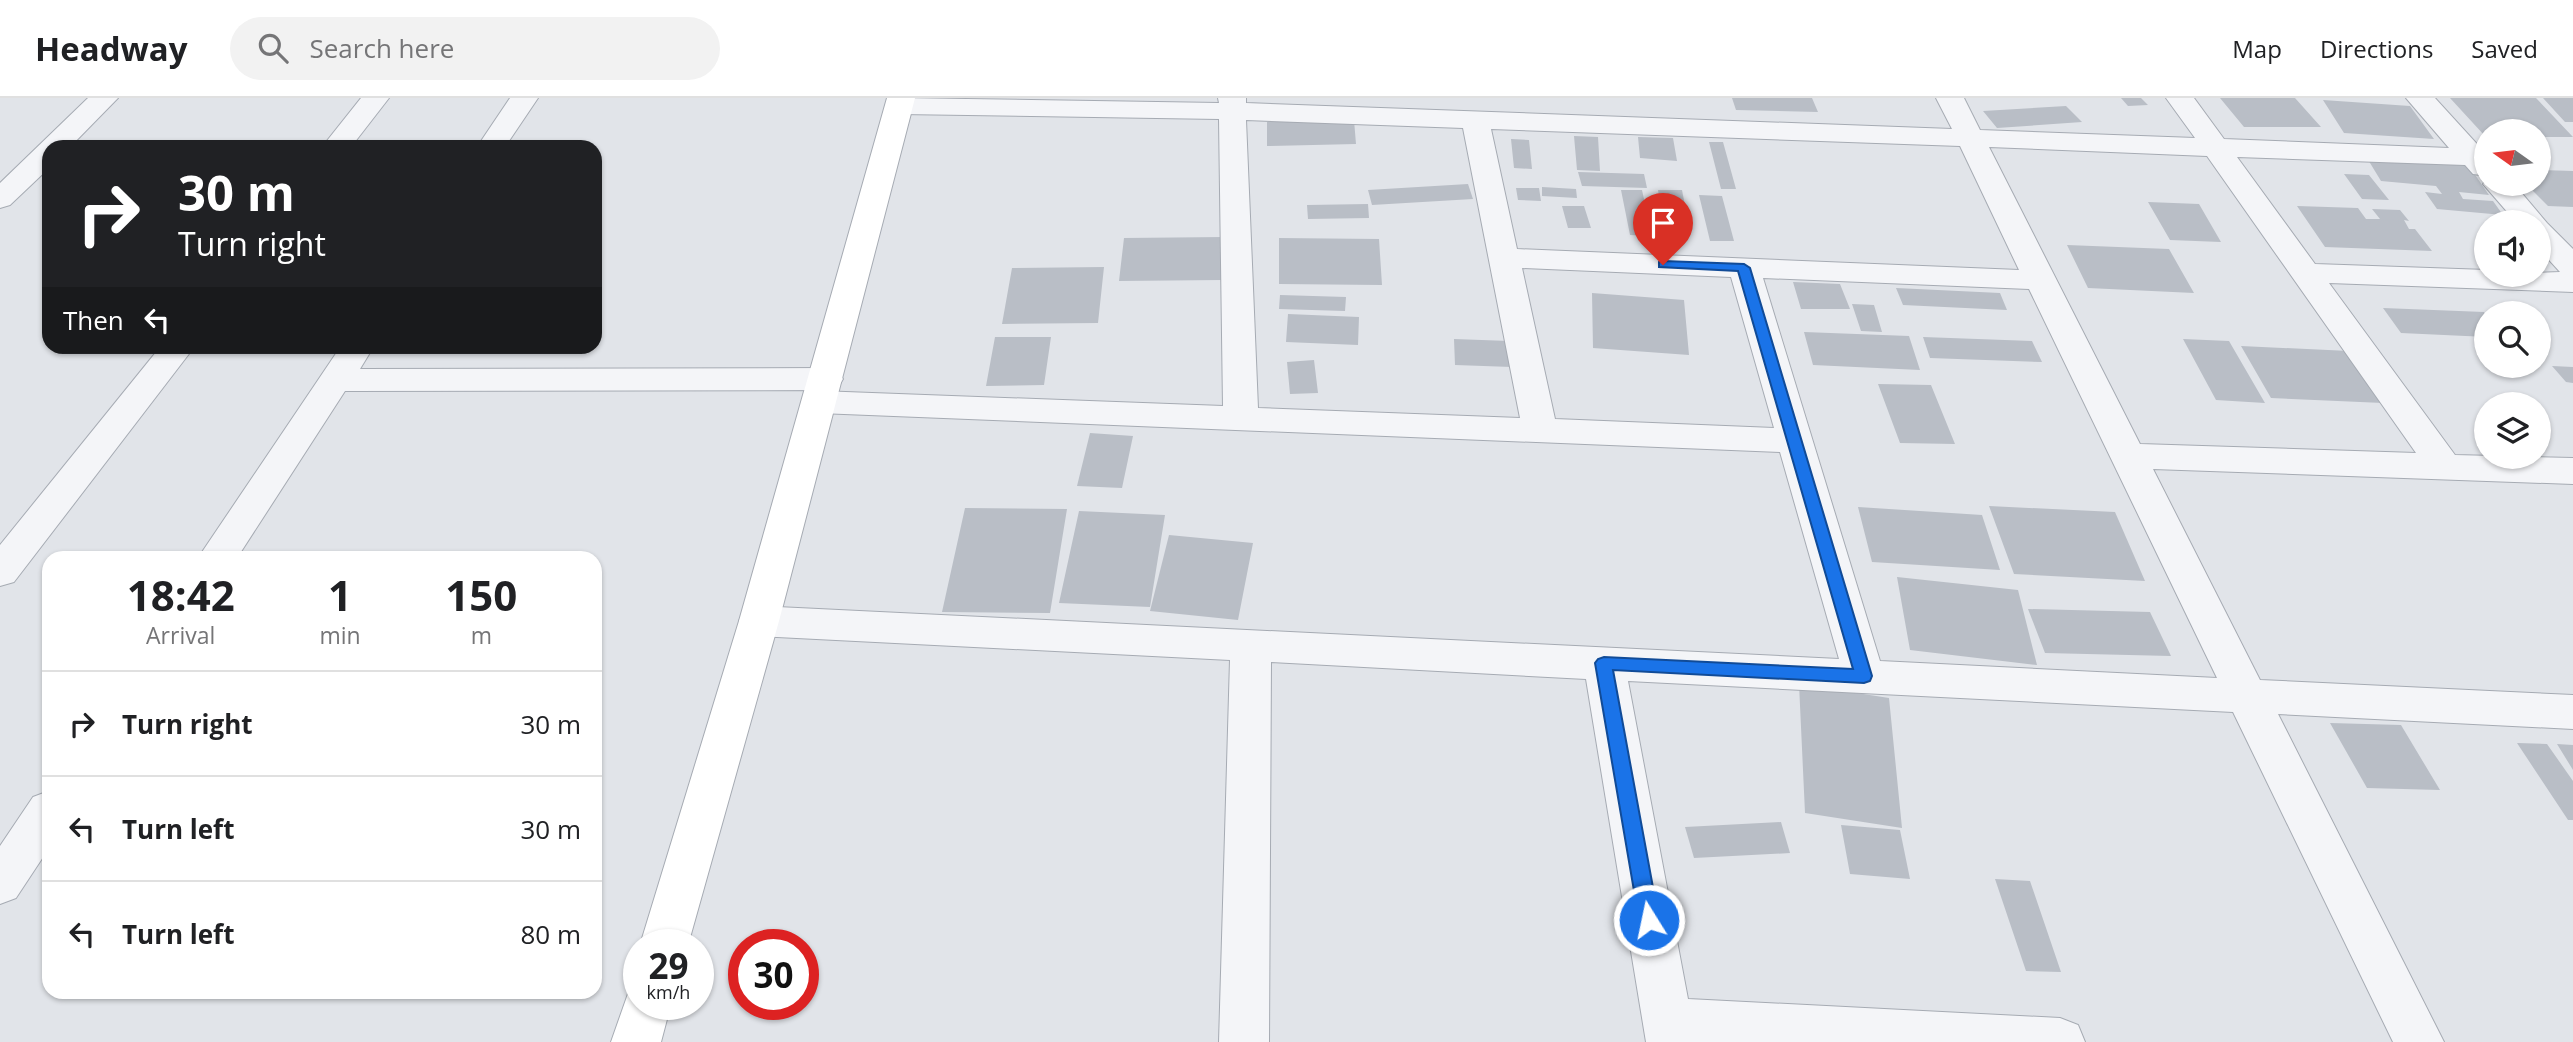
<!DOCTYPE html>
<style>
:root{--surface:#fff;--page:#f2f2f2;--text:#202124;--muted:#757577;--line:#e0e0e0}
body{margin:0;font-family:"Open Sans",sans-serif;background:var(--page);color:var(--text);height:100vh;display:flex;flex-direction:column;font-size:26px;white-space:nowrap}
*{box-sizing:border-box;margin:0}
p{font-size:23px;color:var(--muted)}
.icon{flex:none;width:38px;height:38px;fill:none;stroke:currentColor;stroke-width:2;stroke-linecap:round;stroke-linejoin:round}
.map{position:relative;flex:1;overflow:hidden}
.panel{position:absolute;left:42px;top:453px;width:560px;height:448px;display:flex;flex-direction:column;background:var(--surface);border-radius:21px;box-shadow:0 2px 5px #0004}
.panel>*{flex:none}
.hud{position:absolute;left:42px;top:42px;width:560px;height:214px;border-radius:21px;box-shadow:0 2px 5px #0004;background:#202124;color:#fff;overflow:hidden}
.needle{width:46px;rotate:284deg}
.fabs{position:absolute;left:2474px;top:21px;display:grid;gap:14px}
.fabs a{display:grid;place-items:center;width:77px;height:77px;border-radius:50%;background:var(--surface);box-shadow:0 2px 5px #0004;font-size:35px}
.speed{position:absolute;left:623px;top:831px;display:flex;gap:14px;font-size:35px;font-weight:700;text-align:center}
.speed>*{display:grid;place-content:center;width:91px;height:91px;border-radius:50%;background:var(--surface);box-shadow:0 2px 5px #0004;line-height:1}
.speed small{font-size:18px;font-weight:400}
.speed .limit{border:10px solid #d22;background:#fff;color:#111}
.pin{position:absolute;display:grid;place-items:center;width:60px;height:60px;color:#fff;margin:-72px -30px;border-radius:50% 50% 50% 0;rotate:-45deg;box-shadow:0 0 7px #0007}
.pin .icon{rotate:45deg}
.me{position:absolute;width:77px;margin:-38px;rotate:350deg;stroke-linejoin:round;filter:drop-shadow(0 0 5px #0008)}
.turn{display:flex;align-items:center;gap:24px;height:147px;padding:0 21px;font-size:32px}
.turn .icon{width:91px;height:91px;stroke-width:2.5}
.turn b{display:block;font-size:49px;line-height:60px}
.then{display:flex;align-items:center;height:66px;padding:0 21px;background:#0003;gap:14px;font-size:26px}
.eta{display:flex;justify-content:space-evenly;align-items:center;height:119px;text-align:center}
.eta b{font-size:42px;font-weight:700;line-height:49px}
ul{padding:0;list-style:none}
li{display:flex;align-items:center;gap:21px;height:105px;padding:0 21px;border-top:2px solid var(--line)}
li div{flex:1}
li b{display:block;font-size:26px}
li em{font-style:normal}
header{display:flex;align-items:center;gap:42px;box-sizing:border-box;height:98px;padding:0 35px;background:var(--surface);border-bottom:2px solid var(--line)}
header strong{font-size:33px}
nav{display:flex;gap:38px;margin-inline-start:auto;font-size:24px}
.search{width:490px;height:63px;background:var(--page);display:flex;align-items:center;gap:18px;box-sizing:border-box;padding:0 24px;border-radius:38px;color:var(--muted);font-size:26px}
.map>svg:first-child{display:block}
.building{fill:#b9bec6}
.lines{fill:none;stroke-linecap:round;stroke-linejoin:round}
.street-casing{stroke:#a6abb3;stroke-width:2}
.secondary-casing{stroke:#a6abb3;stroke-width:2}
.street{fill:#f4f5f8;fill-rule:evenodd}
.secondary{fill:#fff;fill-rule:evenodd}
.route{fill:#1a73e8;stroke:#114b97;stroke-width:2}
</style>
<header>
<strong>Headway</strong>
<div class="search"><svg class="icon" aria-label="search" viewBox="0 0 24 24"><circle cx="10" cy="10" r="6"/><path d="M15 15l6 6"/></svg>Search here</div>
<nav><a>Map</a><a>Directions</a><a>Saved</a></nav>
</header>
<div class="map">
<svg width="2573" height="944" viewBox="0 0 2573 944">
<rect width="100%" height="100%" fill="#e1e4e9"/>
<path class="building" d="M 1732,0 L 1812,0 L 1818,14 L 1736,12 Z
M 2121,0 L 2141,0 L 2148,7 L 2128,8 Z
M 2220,0 L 2295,0 L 2321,29 L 2244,29 Z
M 2450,0 L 2536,0 L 2573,39 L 2539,39 L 2539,33 L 2487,33 L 2484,37 Z
M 2543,0 L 2573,0 L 2573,24 L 2565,24 Z
M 2323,2 L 2410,8 L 2434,41 L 2344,35 Z
M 2066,8 L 2082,24 L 1997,30 L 1983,13 Z
M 1354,22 L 1356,46 L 1267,48 L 1267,24 Z
M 1574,38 L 1598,39 L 1600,73 L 1577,72 Z
M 1638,39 L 1673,40 L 1677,63 L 1640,60 Z
M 1511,41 L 1529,42 L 1532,71 L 1514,70 Z
M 1709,44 L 1723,44 L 1736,91 L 1721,91 Z
M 2367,60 L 2469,68 L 2489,97 L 2459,94 L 2463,101 L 2493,103 L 2503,117 L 2437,111 L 2425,94 L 2442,96 L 2436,88 L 2381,83 Z
M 2539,72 L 2573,73 L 2573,109 L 2548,108 L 2526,86 L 2539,86 Z
M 1578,74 L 1644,76 L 1647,90 L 1582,88 Z
M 2344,76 L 2369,77 L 2389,102 L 2362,101 Z
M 1468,86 L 1473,101 L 1372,107 L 1368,92 Z
M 1542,89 L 1576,91 L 1577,100 L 1542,98 Z
M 1516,90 L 1539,90 L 1541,103 L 1518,102 Z
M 1621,92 L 1642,92 L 1652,138 L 1630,137 Z
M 1658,92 L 1682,92 L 1689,128 L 1664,127 Z
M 1699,97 L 1722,98 L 1734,143 L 1710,143 Z
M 2148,104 L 2199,106 L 2221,144 L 2170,142 Z
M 1368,106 L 1369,120 L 1308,121 L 1307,107 Z
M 1562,108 L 1584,108 L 1591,130 L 1568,130 Z
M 2297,108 L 2358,110 L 2366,121 L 2380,121 L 2372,111 L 2400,112 L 2409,123 L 2404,122 L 2409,131 L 2415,131 L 2432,153 L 2325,149 Z
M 1224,139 L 1222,182 L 1119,183 L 1124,140 Z
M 1279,140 L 1379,141 L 1382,187 L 1279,186 Z
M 2067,147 L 2169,151 L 2194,195 L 2088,190 Z
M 1104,169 L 1098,225 L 1002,226 L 1012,170 Z
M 1793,184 L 1840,186 L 1850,211 L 1801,211 Z
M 1896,190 L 2000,195 L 2007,212 L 1903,207 Z
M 1592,195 L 1684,202 L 1689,257 L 1593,250 Z
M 1280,197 L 1346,199 L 1345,213 L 1279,211 Z
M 1852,206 L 1874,207 L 1882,234 L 1861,233 Z
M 2383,210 L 2484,214 L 2487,218 L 2487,239 L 2401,235 Z
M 1288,216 L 1359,219 L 1358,247 L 1286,244 Z
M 1804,234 L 1909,238 L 1920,272 L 1813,267 Z
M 995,239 L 1051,239 L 1044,287 L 986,288 Z
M 1923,239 L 2032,243 L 2042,264 L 1930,260 Z
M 1454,241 L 1509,243 L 1512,269 L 1455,267 Z
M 2183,241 L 2229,243 L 2265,305 L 2216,302 Z
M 2241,248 L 2349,253 L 2383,305 L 2271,300 Z
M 1314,262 L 1318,295 L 1290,296 L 1287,264 Z
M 2552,268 L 2573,269 L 2573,285 L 2566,284 Z
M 1878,286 L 1931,287 L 1955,346 L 1900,345 Z
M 1090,335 L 1133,338 L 1122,390 L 1077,388 Z
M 1989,408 L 2115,414 L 2145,483 L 2014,476 Z
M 1858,409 L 1982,417 L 2000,472 L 1872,464 Z
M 965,410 L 1067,411 L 1050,515 L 942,514 Z
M 1079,413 L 1165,417 L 1150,509 L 1059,505 Z
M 1169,437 L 1253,445 L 1238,522 L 1150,513 Z
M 1897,479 L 2018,492 L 2037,567 L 1910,552 Z
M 2028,511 L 2150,514 L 2171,558 L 2045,555 Z
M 1799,586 L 1889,600 L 1902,730 L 1805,715 Z
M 2330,625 L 2401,627 L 2440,692 L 2367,690 Z
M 2517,645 L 2547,646 L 2573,683 L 2573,722 L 2568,722 Z
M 2557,646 L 2573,647 L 2573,672 Z
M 1781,724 L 1790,755 L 1694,760 L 1685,729 Z
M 1841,727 L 1900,732 L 1910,781 L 1850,776 Z
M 1995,781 L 2030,783 L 2061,874 L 2026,873 Z"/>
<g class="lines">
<g class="street-casing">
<path id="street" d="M 88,0 L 118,0 L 70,49 L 49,49 L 49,70 L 10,107 L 0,110 L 0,85 Z
M 361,0 L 389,0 L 351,49 L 322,49 Z
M 510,0 L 538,0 L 505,49 L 477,49 Z
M 899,0 L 1219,5 L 1218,0 L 1246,0 L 1246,5 L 1952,31 L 1936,0 L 1964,0 L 1980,32 L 2195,40 L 2166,0 L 2194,0 L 2224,41 L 2449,50 L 2406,0 L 2435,0 L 2487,57 L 2487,78 L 2473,76 L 2465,67 L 2237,59 L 2315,166 L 2487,172 L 2487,177 L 2560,174 L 2539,151 L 2539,124 L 2516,124 L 2483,86 L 2487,81 L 2487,86 L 2514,86 L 2547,125 L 2573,151 L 2573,194 L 2329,185 L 2455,357 L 2573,360 L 2573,386 L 2153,371 L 2260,582 L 2573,597 L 2573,631 L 2278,616 L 2444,944 L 2393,944 L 2233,614 L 1628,583 L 1688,901 L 2060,920 L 2078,927 L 2085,944 L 1646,944 L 1586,581 L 1271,564 L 1269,944 L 1219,944 L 1230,562 L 759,538 L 745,534 L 739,523 L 745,512 L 759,508 L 1839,561 L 1780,354 L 819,315 L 807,312 L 802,304 L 807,296 L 819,293 L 1223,308 L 1219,21 L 900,16 L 890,14 L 886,8 L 890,2 ZM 1246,22 L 1463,30 L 1520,320 L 1258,310 ZM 1491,31 L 1960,48 L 2019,172 L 1517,151 ZM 1989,49 L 2207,58 L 2416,355 L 2140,346 ZM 1522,170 L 1731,179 L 1774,330 L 1555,321 ZM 1763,180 L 2029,191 L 2217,580 L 1880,563 Z
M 161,248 L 195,248 L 14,484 L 0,488 L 0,447 Z
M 341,248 L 374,248 L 360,271 L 826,270 L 838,273 L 843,281 L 838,289 L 826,292 L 345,293 L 237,460 L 198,460 Z
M 49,693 L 49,750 L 16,800 L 0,806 L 0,748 L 33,699 Z"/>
</g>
<g class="secondary-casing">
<path id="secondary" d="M 887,0 L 915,0 L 779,523 L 688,847 L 640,847 L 739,523 Z
M 639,886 L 639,906 L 671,906 L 661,944 L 611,944 L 630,890 Z"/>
</g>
<use href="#street" class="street"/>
<use href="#secondary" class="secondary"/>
</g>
<path class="route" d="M 1663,163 L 1744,166 L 1750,170 L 1872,578 L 1870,583 L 1864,585 L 1613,572 L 1659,822 L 1656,828 L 1649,830 L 1642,828 L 1639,822 L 1595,565 L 1598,561 L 1604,559 L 1853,571 L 1738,173 L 1659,169 L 1659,164 Z"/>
</svg>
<div class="fabs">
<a><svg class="needle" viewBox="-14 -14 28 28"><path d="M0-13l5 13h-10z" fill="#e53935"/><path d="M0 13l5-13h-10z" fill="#757577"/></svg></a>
<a><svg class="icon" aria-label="sound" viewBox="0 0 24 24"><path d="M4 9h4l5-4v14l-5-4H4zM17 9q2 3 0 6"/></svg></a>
<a><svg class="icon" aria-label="search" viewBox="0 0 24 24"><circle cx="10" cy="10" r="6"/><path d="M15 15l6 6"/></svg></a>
<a><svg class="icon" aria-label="layers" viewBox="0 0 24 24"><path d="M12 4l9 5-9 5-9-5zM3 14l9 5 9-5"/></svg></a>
</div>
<div class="speed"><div>29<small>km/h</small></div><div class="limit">30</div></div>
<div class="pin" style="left:1663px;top:167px;background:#d93025"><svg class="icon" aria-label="arrive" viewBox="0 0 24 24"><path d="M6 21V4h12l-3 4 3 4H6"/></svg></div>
<svg class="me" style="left:1649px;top:822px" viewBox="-20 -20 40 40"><circle r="17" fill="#1a73e8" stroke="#fff" stroke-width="3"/><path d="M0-11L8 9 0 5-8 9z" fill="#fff"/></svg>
<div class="hud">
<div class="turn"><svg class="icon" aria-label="right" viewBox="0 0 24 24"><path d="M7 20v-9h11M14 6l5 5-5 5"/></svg><div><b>30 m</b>Turn right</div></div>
<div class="then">Then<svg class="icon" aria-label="left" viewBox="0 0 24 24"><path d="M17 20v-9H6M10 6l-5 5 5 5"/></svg></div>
</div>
<section class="panel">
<div class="eta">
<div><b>18:42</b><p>Arrival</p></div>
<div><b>1</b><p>min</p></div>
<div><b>150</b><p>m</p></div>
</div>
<ul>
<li><svg class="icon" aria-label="right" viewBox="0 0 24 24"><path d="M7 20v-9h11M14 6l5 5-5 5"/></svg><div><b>Turn right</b></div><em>30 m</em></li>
<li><svg class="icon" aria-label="left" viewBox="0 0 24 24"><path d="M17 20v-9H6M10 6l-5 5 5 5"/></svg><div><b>Turn left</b></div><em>30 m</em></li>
<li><svg class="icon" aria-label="left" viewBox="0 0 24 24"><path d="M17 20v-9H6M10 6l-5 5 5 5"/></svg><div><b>Turn left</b></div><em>80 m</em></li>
</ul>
</section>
</div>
